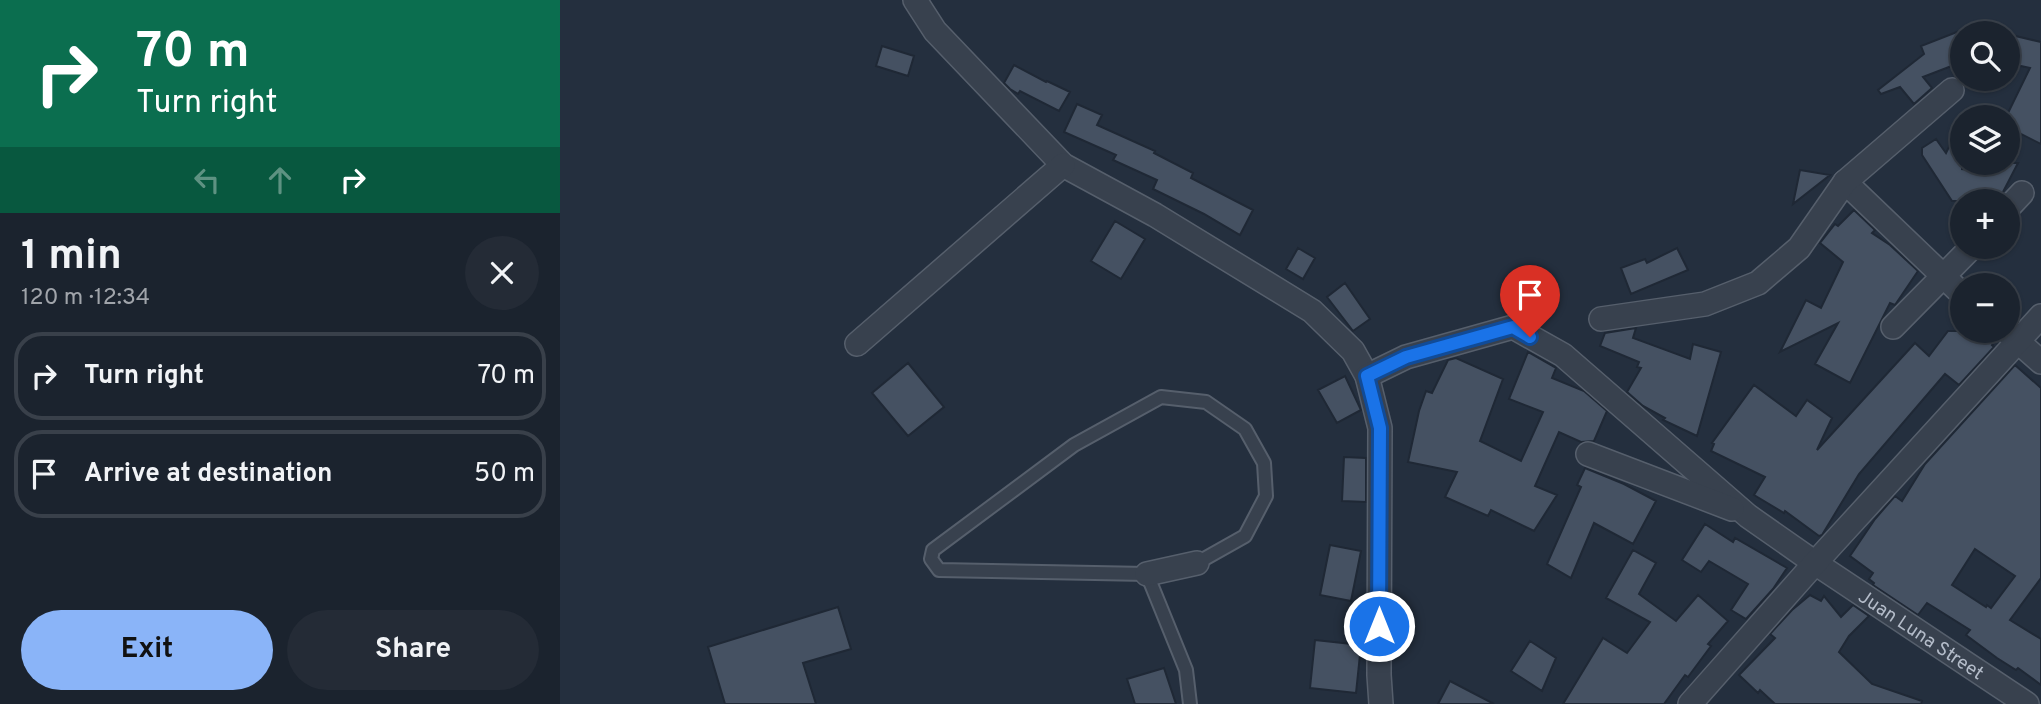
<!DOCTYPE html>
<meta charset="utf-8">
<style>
:root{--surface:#1b232e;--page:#242b36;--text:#f1f3f6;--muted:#a0a4aa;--line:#39404a;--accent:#8ab4f8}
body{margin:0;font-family:Overpass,sans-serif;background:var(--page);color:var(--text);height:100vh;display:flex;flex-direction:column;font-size:26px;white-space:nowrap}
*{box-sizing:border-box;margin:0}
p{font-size:23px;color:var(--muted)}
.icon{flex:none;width:38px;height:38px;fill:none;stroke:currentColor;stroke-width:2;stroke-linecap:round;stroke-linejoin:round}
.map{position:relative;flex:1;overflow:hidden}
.panel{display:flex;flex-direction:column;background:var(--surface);width:560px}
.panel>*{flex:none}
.top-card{background:#0b6e4f;color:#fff;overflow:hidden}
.tools{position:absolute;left:1390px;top:21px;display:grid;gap:14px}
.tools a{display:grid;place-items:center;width:70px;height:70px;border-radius:50%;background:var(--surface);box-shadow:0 2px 5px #0004,0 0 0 2px var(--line);font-size:35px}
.pin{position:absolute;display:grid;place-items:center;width:60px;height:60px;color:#fff;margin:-72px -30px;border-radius:50% 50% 50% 0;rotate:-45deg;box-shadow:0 0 7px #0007}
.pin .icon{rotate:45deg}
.me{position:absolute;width:77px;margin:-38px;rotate:0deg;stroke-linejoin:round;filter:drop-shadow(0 0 5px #0008)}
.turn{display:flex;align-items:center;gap:24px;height:147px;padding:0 21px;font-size:32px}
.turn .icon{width:91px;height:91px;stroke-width:2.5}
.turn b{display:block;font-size:49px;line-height:60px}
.lanes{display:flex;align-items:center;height:66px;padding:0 21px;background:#0003;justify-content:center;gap:35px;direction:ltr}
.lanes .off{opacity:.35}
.round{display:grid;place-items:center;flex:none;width:74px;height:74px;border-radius:37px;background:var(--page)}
.headline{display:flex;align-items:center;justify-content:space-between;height:119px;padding:0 21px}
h1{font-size:42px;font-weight:700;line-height:52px}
.button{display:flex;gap:14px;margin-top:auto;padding:14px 21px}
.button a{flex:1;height:80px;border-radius:42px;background:var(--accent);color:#111;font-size:28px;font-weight:700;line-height:80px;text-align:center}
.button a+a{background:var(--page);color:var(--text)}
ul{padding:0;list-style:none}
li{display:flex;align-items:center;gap:21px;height:88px;margin:0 14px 10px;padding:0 7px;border:4px solid var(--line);border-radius:28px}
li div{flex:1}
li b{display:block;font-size:26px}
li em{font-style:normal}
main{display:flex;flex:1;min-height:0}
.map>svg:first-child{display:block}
.building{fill:#455162;stroke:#1f2835;stroke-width:2;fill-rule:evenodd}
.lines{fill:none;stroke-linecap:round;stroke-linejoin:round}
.service-casing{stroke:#565f6c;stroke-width:16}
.minor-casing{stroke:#565f6c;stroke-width:26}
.service{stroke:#38414e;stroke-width:12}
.minor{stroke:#38414e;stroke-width:23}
.route-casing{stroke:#114b97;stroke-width:18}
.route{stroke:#1a73e8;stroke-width:12}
.labels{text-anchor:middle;stroke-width:7;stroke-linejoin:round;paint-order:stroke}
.street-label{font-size:19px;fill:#b4bcc9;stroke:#1d2633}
</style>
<main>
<section class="panel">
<div class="top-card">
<div class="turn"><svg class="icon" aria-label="right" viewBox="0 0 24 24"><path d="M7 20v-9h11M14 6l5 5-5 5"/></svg><div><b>70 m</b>Turn right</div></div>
<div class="lanes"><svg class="icon off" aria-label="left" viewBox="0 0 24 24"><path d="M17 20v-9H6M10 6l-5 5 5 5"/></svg><svg class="icon off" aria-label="ahead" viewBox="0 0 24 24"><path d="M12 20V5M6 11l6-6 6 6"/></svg><svg class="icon" aria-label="right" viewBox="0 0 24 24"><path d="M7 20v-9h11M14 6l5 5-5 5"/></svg></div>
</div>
<div class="headline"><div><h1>1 min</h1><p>120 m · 12:34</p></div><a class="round"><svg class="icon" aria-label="close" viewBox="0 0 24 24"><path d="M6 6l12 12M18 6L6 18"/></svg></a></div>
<ul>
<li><svg class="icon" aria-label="right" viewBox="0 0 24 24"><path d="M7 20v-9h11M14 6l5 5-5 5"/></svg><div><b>Turn right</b></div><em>70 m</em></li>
<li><svg class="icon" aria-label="arrive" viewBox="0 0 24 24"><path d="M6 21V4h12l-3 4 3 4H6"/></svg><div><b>Arrive at destination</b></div><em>50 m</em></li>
</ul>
<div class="button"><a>Exit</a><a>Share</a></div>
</section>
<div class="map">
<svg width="1481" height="704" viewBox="0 0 1481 704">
<rect width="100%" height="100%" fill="#242f3e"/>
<path class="building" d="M 1402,30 L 1402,62 L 1363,77 L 1372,88 L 1354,104 L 1340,87 L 1321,94 L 1318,90 L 1364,54 L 1361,46 Z
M 1447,34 L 1481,42 L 1481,144 L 1447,127 L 1447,115 L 1470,68 L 1447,63 Z
M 322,46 L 354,56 L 348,76 L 316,66 Z
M 454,65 L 486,82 L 487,81 L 510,92 L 499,111 L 460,91 L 458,94 L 450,89 L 444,83 Z
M 517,104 L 542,115 L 537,125 L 595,151 L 594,153 L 633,173 L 631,178 L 693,210 L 680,235 L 644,214 L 593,189 L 597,180 L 553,160 L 556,155 L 504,132 Z
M 1402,120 L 1402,169 L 1410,170 L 1411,163 L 1458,163 L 1443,192 L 1436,201 L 1392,201 L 1362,155 L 1362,148 L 1376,139 L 1386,153 Z
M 1240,170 L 1270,175 L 1233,204 Z
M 1294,210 L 1315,230 L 1312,233 L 1330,245 L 1358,271 L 1335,305 L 1330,303 L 1290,383 L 1255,364 L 1278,323 L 1220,352 L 1246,300 L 1261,308 L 1283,262 L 1260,243 L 1275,224 L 1278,226 Z
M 555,221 L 585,239 L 561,279 L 531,261 Z
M 738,248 L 755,258 L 743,279 L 726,269 Z
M 1117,248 L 1128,270 L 1071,294 L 1061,268 L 1085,259 L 1087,263 Z
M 785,283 L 810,319 L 793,331 L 767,297 Z
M 1076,328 L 1073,338 L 1130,359 L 1133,344 L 1161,352 L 1137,436 L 1103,420 L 1105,418 L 1083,406 L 1067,392 L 1081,368 L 1077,367 L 1079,362 L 1040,346 L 1045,333 Z
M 1388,331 L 1433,331 L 1436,339 L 1432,345 L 1434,347 L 1399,385 L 1385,374 L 1299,474 L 1262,535 L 1259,536 L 1225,511 L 1224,513 L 1194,495 L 1205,477 L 1151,451 L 1154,444 L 1152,443 L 1194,385 L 1236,416 L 1247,400 L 1272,418 L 1257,450 L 1355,343 L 1369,356 Z
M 968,352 L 996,368 L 992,378 L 1024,391 L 1047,411 L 1034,441 L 1021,442 L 999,432 L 975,486 L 997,495 L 974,531 L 931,510 L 928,516 L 885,497 L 897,472 L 848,462 L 859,411 L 866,391 L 872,393 L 888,360 L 896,358 L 943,379 L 920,441 L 961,461 L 983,412 L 949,399 Z
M 348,363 L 384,407 L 348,436 L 312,393 Z
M 1455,365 L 1481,388 L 1481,578 L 1450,620 L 1481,639 L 1481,685 L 1458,668 L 1456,670 L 1437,658 L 1406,635 L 1410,630 L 1367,603 L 1358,615 L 1313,585 L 1314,583 L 1309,579 L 1313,573 L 1290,556 L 1315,519 L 1335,496 L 1342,501 L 1365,464 ZM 1415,549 L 1455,576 L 1431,608 L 1427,605 L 1426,607 L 1392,585 Z
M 785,376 L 801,410 L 777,423 L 758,390 Z
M 784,457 L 806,458 L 806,502 L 782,501 Z
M 1025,468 L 1064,484 L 1096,501 L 1073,544 L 1034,523 L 1011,578 L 987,564 L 1021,487 L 1017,485 Z
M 1145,524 L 1173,542 L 1175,538 L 1227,568 L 1213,589 L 1186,619 L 1171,610 L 1188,584 L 1149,561 L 1141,572 L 1122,560 Z
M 770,545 L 801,551 L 791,601 L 760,595 Z
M 1073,550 L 1096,563 L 1079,594 L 1116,621 L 1138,595 L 1168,621 L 1148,644 L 1151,646 L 1128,677 L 1125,675 L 1104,704 L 1003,704 L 1043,638 L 1067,653 L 1090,622 L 1046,598 Z
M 1250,595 L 1261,601 L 1264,596 L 1281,617 L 1293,605 L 1309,616 L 1289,636 L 1279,652 L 1312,684 L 1362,701 L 1361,704 L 1215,704 L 1200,690 L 1198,693 L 1179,675 L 1215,638 L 1210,634 L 1232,610 Z
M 278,607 L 291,649 L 243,663 L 256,704 L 165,704 L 148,647 Z
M 755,640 L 801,645 L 796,693 L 750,688 Z
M 970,641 L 996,658 L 982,691 L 951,671 Z
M 604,668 L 616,704 L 575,704 L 567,679 Z
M 890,681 L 934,704 L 878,704 Z"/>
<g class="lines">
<g class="service-casing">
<path id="service" d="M 630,704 L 626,670 L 587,574 L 379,570 L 371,559 L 373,550 L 514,445 L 601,397 L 646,402 L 685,429 L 704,463 L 706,496 L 685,536 L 637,563"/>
</g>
<g class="minor-casing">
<g id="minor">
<path d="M 355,0 L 375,31 L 503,165 L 595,215 L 752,311 L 793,351 L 807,376 L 820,428 L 819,675 L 821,704"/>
<path d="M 1285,182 L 1402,294"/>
<path d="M 1447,209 L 1462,193"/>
<path d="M 1041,319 L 1145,304 L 1198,283 L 1239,248 L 1285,182 L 1392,90"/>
<path d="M 1333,327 L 1412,247"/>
<path d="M 1447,332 L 1481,362"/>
<path d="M 297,344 L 503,165"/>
<path id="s1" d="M 807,376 L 846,357 L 953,327 L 1003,355 L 1188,516 L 1255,563 L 1467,704"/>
<path d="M 1028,454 L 1172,509"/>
<path d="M 587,574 L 637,563"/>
<path d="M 1130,704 L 1255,563 L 1481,316"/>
</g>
</g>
<use href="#service" class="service"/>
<use href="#minor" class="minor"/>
</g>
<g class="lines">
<g class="route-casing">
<path id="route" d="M 819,626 L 820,428 L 807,376 L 846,357 L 953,327 L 970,337"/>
</g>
<use href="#route" class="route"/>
</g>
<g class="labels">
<g class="street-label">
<text dy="7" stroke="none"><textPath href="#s1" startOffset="667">Juan Luna Street</textPath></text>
</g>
</g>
</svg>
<div class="tools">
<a><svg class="icon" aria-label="search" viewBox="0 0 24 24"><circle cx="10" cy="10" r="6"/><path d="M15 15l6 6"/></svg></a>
<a><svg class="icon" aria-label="layers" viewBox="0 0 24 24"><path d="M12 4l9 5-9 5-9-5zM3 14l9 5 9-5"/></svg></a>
<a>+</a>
<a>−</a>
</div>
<div class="pin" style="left:970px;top:337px;background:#d93025"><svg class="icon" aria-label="arrive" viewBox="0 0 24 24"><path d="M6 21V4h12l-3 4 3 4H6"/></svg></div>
<svg class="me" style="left:819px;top:626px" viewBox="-20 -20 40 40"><circle r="17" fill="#1a73e8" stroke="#fff" stroke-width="3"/><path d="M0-11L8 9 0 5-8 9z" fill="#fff"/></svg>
</div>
</main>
